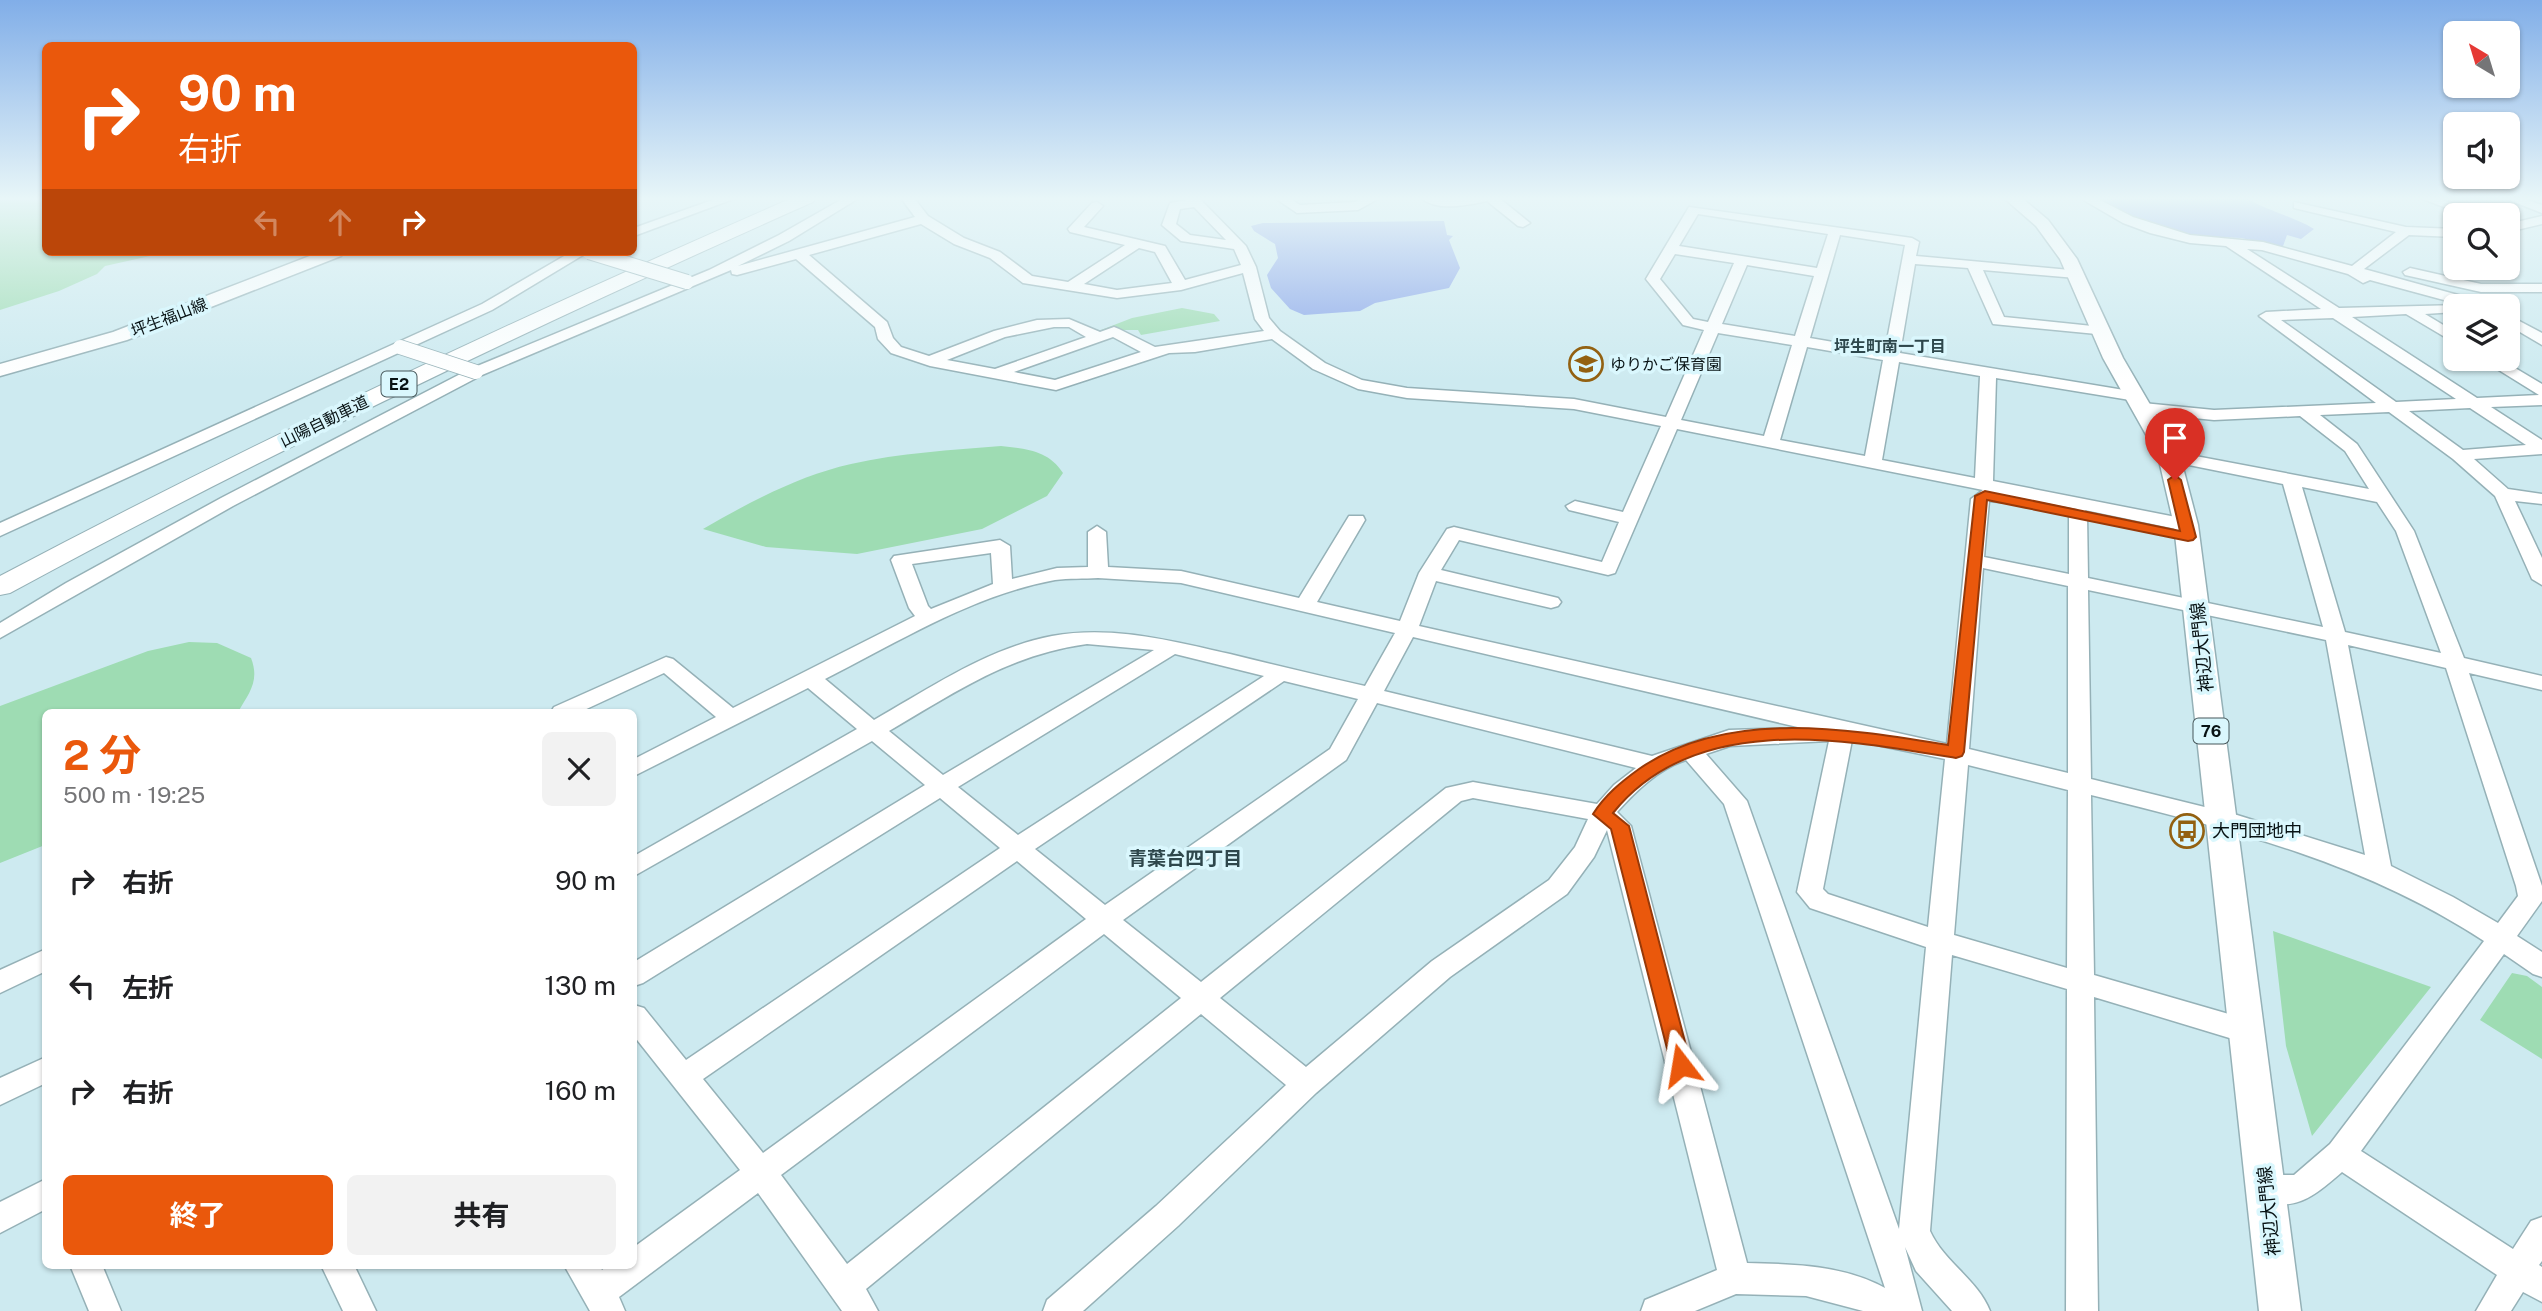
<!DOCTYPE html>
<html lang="ja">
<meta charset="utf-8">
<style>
:root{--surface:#fff;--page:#f2f2f2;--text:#202124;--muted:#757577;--accent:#ea580c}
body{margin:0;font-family:"Public Sans","Noto Sans JP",sans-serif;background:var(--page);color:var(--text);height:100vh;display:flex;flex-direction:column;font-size:26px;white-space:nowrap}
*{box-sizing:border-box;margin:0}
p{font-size:23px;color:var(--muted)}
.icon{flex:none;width:38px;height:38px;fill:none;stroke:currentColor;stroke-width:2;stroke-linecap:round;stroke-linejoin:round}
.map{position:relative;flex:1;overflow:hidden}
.details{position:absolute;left:42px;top:709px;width:595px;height:560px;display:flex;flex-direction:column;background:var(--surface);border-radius:10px;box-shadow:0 2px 5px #0004}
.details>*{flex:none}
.guide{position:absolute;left:42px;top:42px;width:595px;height:214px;border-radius:10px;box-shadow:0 2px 5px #0004;background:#ea580c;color:#fff;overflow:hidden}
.needle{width:46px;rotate:322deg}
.controls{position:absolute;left:2443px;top:21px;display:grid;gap:14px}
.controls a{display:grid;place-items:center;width:77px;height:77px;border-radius:10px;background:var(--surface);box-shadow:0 2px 5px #0004;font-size:35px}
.pin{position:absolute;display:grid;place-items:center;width:60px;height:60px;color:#fff;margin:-72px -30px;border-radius:50% 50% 50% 0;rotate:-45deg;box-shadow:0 0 7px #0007}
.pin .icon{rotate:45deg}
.me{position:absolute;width:77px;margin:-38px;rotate:346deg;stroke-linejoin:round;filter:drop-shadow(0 0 5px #0008)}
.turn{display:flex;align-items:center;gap:24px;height:147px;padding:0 21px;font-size:32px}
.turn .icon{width:91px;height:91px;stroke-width:2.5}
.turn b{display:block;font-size:49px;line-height:60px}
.lanes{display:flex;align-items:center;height:66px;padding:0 21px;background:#0003;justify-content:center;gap:35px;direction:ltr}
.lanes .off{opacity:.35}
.round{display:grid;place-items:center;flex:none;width:74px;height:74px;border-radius:10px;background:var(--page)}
.headline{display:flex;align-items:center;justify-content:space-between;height:119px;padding:0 21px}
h1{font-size:42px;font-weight:700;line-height:52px;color:var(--accent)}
.button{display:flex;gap:14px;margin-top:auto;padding:14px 21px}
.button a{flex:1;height:80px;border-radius:10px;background:var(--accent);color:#fff;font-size:28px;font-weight:700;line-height:80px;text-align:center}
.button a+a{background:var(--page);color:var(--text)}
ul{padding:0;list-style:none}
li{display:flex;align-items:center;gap:21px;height:105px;padding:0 21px}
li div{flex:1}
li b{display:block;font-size:26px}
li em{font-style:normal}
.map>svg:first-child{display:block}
.green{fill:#9edcb3}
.water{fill:#88a4e9}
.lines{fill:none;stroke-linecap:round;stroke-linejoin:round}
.minor-casing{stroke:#95b1b7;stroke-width:3}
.major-casing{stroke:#95b1b7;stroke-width:3}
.highway-casing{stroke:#95b1b7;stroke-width:2}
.minor{fill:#fff;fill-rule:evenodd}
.major{fill:#fff;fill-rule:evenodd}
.highway{fill:#fff;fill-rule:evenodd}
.minor-bridge-casing{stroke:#95b1b7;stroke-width:16;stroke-linecap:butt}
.minor-bridge{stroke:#fff;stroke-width:14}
.route{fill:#ea580c;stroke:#983908;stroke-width:2}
.labels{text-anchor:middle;stroke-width:7;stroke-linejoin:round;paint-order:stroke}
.far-street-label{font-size:16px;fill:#081214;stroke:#daf7fd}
.far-neighbourhood-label{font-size:16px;font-weight:bold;fill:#2e474c;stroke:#daf7fd}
.far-poi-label{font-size:16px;fill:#081214;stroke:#daf7fd;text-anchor:start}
.shield{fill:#daf7fd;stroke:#47575a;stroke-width:2}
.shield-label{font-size:16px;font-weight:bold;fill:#081214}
.street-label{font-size:18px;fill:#081214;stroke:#daf7fd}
.poi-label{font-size:18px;fill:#081214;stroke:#daf7fd;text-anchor:start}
.neighbourhood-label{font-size:19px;font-weight:bold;fill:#2e474c;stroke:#daf7fd}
</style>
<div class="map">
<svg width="2542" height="1311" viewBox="0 0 2542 1311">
<rect width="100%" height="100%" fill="#cdeaf0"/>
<path class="green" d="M 0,198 L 45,198 L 46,252 L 168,252 L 105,266 L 97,274 L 59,291 L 0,310 Z
M 1182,308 L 1214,314 L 1220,321 L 1141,335 L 1138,330 L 1101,330 L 1132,318 Z
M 1001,446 C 1026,449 1048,450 1063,473 L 1047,496 L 982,529 L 857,554 L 766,547 L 703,529 C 750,502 798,476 851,464 C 900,453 951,450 1001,446 Z
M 189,642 L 217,643 L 251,658 C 260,681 249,693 238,712 L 46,712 L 45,845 L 0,863 L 0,706 L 148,651 Z
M 2273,931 L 2431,987 L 2312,1136 L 2286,1046 Z
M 2512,973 L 2527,976 L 2542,987 L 2542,1059 L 2480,1020 Z"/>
<path class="water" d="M 2093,198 L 2246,198 C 2268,211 2292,216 2314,229 L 2301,239 L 2287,235 L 2282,249 L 2242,238 L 2189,236 L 2131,219 Z
M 1444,221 L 1447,235 L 1453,236 L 1449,240 L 1460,268 L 1449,288 L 1375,303 L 1360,311 L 1304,315 L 1290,309 L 1271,288 L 1267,275 L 1278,258 L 1275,244 L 1254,231 L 1251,226 L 1263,223 Z"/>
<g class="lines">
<g class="minor-casing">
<path id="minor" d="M 718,198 L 736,198 L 634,236 L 634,228 Z
M 844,198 L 859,198 L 789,241 L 738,266 L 915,217 L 901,198 L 914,198 L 928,216 L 964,238 L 1000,252 L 1032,276 L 1068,282 L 1125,245 L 1070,232 L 1068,229 L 1092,203 L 1097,202 L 1103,206 L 1084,227 L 1165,246 L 1185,280 L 1241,265 L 1234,249 L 1181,241 L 1162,225 L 1170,203 L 1187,200 L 1186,198 L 1199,198 L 1246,246 L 1256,267 L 1269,318 L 1280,331 L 1325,363 L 1362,380 L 1407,388 L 1574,399 L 1666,417 L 1704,330 L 1683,325 L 1646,279 L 1689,207 L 1912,238 L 1919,242 L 1916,256 L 2081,271 L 2083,274 L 2076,278 L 1983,270 L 2004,317 L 2102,327 L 2107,329 L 2110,332 L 2107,335 L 1993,324 L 1968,268 L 1915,264 L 1900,353 L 2142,393 L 2144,396 L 2142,399 L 2136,401 L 1996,378 L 1993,481 L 2186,519 L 2195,525 L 2186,531 L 2085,510 L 2087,514 L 2088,578 L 2323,627 L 2283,484 L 2169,461 L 2160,456 L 2169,451 L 2369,489 L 2345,451 L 2300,416 L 2214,420 L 2143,413 L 2135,408 L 2143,403 L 2214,410 L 2376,403 L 2259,316 L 2266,312 L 2321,309 L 2226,246 L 2190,243 L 2150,233 L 2123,223 L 2080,198 L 2096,198 L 2133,217 L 2190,235 L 2263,242 L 2352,266 L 2396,232 L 2294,208 L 2294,202 L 2406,227 L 2455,229 L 2455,237 L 2409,235 L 2364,269 L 2487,303 L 2489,306 L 2466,306 L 2370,280 L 2363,283 L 2348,274 L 2262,250 L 2247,249 L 2339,308 L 2460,305 L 2455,306 L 2455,312 L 2425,314 L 2455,332 L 2455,343 L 2406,314 L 2352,317 L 2477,398 L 2539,395 L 2481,359 L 2500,359 L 2542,384 L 2542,405 L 2491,407 L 2542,440 L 2542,454 L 2474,459 L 2508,489 L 2542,494 L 2542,504 L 2515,501 L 2542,558 L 2542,585 L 2532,579 L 2495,496 L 2453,459 L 2389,412 L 2320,415 L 2357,444 L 2414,531 L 2464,658 L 2542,676 L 2542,690 L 2469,673 L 2542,886 L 2542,901 L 2517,936 L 2542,952 L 2542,977 L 2533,974 L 2504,954 L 2361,1151 L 2513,1249 L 2531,1221 L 2542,1217 L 2542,1261 L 2539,1265 L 2542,1267 L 2542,1302 L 2523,1292 L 2511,1311 L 2476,1311 L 2497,1275 L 2342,1172 C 2314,1196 2295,1214 2256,1199 L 2252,1189 L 2256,1179 L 2267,1175 L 2294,1175 L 2330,1144 L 2484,941 C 2362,861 2232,830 2091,795 L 2094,975 L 2246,1019 L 2256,1023 L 2260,1031 L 2256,1039 L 2246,1043 L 2094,997 L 2098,1311 L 2066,1311 L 2067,989 L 1952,955 L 1930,1231 C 1944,1262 1978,1280 1990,1311 L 1952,1311 L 1916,1271 L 1905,1247 L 1922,1311 L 1863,1311 L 1806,1296 L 1736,1294 L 1695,1311 L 1641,1311 L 1645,1300 L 1717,1270 L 1607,830 L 1594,857 L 1567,894 L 1450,977 L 1316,1093 L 1178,1226 L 1083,1311 L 1043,1311 L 1047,1300 L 1156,1206 L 1286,1085 L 1201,1014 L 866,1289 L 878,1311 L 842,1311 L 758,1193 L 619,1297 L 625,1311 L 590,1311 L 564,1265 L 599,1265 L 602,1270 L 608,1265 L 634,1265 L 634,1247 L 740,1170 L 634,1036 L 634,1005 L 644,1008 L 686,1060 L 1000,848 L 940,798 L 643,983 L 634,986 L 634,962 L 925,785 L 872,741 L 634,876 L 634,856 L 857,729 L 808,688 L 634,776 L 634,759 L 716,717 L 664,673 L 580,712 L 551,712 L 554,707 L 666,657 L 673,659 L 733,708 L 915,616 L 909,608 L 891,560 L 894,556 L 1000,540 L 1010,546 L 1012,579 L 1057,568 L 1088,567 L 1088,532 L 1097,526 L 1106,532 L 1108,567 L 1181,571 L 1299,598 L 1349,516 L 1363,516 L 1365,520 L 1317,602 L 1400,621 L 1419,573 L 1447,529 L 1454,527 L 1602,562 L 1619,522 L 1569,510 L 1566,506 L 1575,501 L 1623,512 L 1661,426 L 1574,409 L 1407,398 L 1358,389 L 1313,369 L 1272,339 L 1195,352 L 1169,353 L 1056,390 L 930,366 L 891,353 L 878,339 L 875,327 L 796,259 L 737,275 L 732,274 L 731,270 L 482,375 L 233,506 L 0,638 L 0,623 L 66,583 L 221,498 L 470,369 L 709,270 L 779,235 ZM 1194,207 L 1226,240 L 1190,235 L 1176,224 L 1180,209 ZM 1698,214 L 1828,234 L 1817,268 L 1679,246 ZM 921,224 L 954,244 L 990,258 L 1023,283 L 1117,298 L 1181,290 L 1243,273 L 1255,319 L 1264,331 L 1155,347 L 1119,329 L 1114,327 L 1100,332 L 1069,319 L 1037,320 L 994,331 L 929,356 L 901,347 L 893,338 L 887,322 L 809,255 ZM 1840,235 L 1905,245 L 1885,351 L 1810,338 ZM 1139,248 L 1155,252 L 1172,283 L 1117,290 L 1084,284 ZM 1675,254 L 1734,263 L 1708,322 L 1693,319 L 1660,279 ZM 1747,265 L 1814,276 L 1795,336 L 1722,324 ZM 2333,318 L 2456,399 L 2396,402 L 2281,320 ZM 1054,327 L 1069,327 L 1086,337 L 995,369 L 947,360 L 1005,337 ZM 1718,333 L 1792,345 L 1764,436 L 1681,420 ZM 1113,337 L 1141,352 L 1055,380 L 1014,372 ZM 1807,347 L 1883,360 L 1865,456 L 1780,440 ZM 1899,362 L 1980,376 L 1975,478 L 1882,460 ZM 2470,408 L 2526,445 L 2463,450 L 2409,411 ZM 1677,429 L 1983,490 L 1971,499 L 1947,744 L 1419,626 L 1436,581 L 1551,608 L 1558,606 L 1561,602 L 1558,598 L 1441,570 L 1459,540 L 1608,575 L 1615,573 ZM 2302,487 L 2377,502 L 2396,531 L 2441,653 L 2345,632 ZM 2011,496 L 2077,509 L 2069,514 L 2069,574 L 1984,557 L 1989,501 L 2010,503 L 2013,499 ZM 991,553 L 993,584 L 931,609 L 928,606 L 912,564 ZM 1983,568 L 2068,586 L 2068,773 L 1969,749 ZM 1098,578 L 1181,583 L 1395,633 L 1365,686 C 1320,676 1275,665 1230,654 C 1171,641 1113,625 1052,636 C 988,648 930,688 874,720 L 825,679 C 898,642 973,595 1055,580 C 1069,578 1084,579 1098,578 ZM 2088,590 L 2326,640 L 2365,855 L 2237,815 L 2091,779 ZM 1413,637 L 1802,728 L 1729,730 L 1652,756 L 1384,691 ZM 1087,644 L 1154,650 L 943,775 L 889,731 C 956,692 1008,655 1087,644 ZM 2348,645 L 2446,668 L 2516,886 L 2518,896 L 2498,923 L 2453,897 L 2391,866 ZM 1175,654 L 1264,676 L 1018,835 L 958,787 ZM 1284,681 L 1358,699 L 1330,749 L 1105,905 L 1035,849 ZM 1377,703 L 1636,768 L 1614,785 L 1597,804 L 1473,782 L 1446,788 L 1201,982 L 1123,920 L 1346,760 ZM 1852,740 L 1945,759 L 1928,927 L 1828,894 L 1823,889 ZM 1829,741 L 1797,892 L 1810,908 L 1926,947 L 1899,1229 L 1747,801 L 1706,754 L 1730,746 ZM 1686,760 L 1724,804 L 1885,1288 C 1843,1265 1794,1264 1747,1263 L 1631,826 L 1617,812 C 1636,791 1658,769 1686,760 ZM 1968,765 L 2068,790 L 2067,968 L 1954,935 ZM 1473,798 L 1588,819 L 1575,847 L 1549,880 L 1432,961 L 1306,1067 L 1220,998 L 1461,801 ZM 1017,861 L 1086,919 L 763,1153 L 703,1079 ZM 1104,934 L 1181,998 L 847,1264 L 781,1175 Z
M 1275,198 L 1289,198 L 1300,205 L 1355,202 L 1361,198 L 1376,200 L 1358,210 L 1297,213 Z
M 1421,198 L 1499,198 L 1530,223 L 1523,227 L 1518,226 L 1487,201 C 1467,205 1438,212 1421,198 Z
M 2420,198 L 2438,198 L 2483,215 L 2465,215 Z
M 2504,198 L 2522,198 L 2542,205 L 2542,213 Z
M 2542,216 L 2542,224 L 2508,232 L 2508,224 Z
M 571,252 L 588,252 L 492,310 L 0,536 L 0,523 L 482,304 Z
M 2410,268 L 2481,284 L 2542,284 L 2542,292 L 2481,292 L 2405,275 L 2403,272 Z
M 2508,315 L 2542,333 L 2542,345 L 2508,325 Z
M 46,949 L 46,971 L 0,993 L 0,970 Z
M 46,1057 L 46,1083 L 0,1105 L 0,1078 Z
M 46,1179 L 46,1209 L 0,1233 L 0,1202 Z
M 70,1265 L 102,1265 L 121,1311 L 89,1311 Z
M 321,1265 L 354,1265 L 376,1311 L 343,1311 Z"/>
</g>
<g class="major-casing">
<path id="major" d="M 2004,198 L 2022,198 L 2048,220 L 2077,259 L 2123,358 L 2180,456 L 2198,525 L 2301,1311 L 2259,1311 L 2174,525 L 2158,456 L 2103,358 L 2060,259 L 2036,226 Z
M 320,252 L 344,252 L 341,256 L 127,340 L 0,376 L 0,364 L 113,332 Z"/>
</g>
<g class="highway-casing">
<path id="highway" d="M 792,198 L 816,198 L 813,202 C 541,323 272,451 10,593 L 0,595 L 0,576 C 259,439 524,315 792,198 Z"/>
</g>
<use href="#minor" class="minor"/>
<use href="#major" class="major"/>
<use href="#highway" class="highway"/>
<g class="minor-bridge-casing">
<path id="minor-bridge" d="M 589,252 L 687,282
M 400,347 L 476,372"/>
</g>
<use href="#minor-bridge" class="minor-bridge"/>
</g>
<linearGradient id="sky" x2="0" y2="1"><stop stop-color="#81aee8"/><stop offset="0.52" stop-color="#e8f6f8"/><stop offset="1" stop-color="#e8f6f8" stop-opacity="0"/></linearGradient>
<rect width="2542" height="382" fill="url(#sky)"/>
<path class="route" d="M 2175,475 L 2181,480 L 2196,537 L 2193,540 L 2188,541 L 1987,500 L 1964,752 L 1962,756 L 1956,758 C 1843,739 1695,711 1613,813 L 1629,826 L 1691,1065 L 1688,1072 L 1681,1074 L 1673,1072 L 1611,829 L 1593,814 C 1605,795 1621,782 1639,769 C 1727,708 1848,729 1948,745 L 1975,496 L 1985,491 L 2180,531 L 2168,480 Z"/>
<defs>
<g id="school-ring" transform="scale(1.75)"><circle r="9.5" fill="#daf7fd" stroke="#936111" stroke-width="1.5"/><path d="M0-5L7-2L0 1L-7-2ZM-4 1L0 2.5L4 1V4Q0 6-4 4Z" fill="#936111"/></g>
<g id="bus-ring" transform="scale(1.75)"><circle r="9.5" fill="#daf7fd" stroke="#936111" stroke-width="1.5"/><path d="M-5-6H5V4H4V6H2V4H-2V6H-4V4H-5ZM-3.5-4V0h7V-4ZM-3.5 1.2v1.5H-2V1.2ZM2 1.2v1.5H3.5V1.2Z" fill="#936111"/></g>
</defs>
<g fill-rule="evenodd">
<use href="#school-ring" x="1586" y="364"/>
<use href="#bus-ring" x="2187" y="831"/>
</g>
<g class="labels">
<g class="far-street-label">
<text transform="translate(169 317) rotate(-21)" y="6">坪生福山線</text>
<text transform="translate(324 421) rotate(-26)" y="6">山陽自動車道</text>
</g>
<g class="far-neighbourhood-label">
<text x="1890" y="352">坪生町南一丁目</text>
</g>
<g class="far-poi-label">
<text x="1610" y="370">ゆりかご保育園</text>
</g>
<g class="shield">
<rect x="381.5" y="371.5" width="35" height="25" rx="5"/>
<rect x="2193.5" y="718.5" width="35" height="25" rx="5"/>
</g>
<g class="shield-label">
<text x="399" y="390">E2</text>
<text x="2211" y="737">76</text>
</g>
<g class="street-label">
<text transform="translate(2202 647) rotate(-96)" y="6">神辺大門線</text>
<text transform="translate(2269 1211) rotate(-96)" y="6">神辺大門線</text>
</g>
<g class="poi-label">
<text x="2212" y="837">大門団地中</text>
</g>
<g class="neighbourhood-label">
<text x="1185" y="865">青葉台四丁目</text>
</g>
</g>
</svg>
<div class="controls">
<a><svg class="needle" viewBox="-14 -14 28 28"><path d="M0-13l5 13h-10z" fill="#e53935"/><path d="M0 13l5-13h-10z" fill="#757577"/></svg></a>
<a><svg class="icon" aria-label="sound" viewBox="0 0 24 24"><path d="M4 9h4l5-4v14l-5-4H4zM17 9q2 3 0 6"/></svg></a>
<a><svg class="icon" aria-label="search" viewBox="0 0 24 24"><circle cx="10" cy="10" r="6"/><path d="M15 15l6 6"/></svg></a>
<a><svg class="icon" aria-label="layers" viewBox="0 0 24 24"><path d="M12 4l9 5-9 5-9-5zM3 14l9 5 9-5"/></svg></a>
</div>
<div class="pin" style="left:2175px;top:480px;background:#d93025"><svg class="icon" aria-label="arrive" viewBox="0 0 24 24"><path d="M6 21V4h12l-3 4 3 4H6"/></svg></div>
<svg class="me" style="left:1681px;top:1065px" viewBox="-20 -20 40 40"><path d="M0-17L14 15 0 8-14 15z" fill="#ea580c" stroke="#fff" stroke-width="4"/></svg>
<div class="guide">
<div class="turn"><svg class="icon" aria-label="right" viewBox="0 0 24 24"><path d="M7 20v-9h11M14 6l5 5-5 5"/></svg><div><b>90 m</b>右折</div></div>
<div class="lanes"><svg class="icon off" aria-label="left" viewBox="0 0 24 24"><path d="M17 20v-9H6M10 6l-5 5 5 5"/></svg><svg class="icon off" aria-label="ahead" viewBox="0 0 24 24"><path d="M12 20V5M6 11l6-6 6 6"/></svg><svg class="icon" aria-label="right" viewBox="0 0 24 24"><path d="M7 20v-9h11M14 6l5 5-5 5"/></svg></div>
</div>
<section class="details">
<div class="headline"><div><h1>2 分</h1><p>500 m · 19:25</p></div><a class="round"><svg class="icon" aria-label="close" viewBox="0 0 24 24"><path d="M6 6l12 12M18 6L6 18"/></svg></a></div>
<ul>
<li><svg class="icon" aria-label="right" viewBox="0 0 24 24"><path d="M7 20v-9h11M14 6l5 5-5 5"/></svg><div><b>右折</b></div><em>90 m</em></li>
<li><svg class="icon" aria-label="left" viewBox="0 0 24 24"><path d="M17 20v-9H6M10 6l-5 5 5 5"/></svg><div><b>左折</b></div><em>130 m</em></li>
<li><svg class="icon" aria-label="right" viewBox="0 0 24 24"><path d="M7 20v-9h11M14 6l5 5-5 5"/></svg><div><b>右折</b></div><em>160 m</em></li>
</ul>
<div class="button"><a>終了</a><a>共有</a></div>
</section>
</div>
